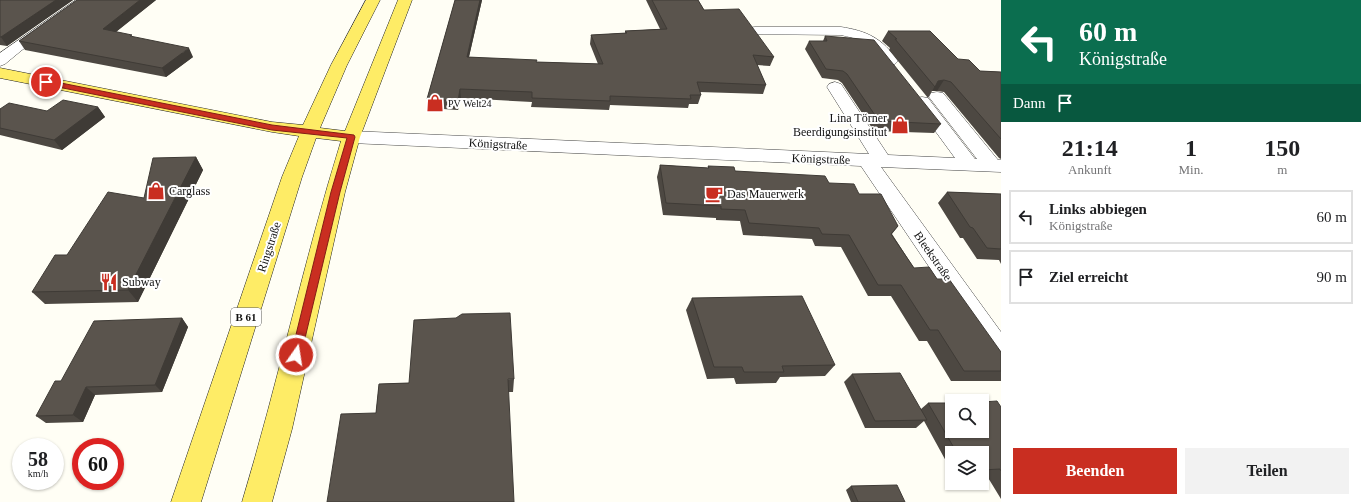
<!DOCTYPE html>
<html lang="de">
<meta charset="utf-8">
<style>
:root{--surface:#fff;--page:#f2f2f2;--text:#202124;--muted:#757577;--line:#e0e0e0;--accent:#c92e21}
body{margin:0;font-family:Georgia,serif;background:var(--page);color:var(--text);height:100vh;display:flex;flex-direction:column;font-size:15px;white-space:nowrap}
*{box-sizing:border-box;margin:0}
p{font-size:13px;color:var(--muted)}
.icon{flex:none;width:22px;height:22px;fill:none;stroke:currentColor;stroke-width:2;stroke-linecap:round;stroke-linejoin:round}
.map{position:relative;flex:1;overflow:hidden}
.panel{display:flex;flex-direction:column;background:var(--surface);width:360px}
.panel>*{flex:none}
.top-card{background:#0b6e4f;color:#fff;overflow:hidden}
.controls{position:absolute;left:945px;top:394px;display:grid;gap:8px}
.controls a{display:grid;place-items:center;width:44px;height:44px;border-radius:0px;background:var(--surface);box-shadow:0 1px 3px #0004;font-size:20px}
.speed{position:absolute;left:12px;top:438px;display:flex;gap:8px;font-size:20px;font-weight:700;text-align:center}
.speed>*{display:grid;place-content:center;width:52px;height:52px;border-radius:50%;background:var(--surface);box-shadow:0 1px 3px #0004;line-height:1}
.speed small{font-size:10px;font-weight:400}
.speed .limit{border:6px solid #d22;background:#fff;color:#111}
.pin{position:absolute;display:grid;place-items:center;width:34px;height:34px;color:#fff;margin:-17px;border:2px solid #fff;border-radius:50%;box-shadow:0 1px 4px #0007}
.me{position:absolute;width:44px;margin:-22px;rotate:13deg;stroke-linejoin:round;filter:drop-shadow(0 0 3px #0008)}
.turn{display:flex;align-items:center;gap:14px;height:84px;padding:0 12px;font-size:18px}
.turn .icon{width:52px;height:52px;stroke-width:2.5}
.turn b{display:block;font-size:28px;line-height:34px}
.then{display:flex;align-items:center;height:38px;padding:0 12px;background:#0003;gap:8px;font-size:15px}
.eta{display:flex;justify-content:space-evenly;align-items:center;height:68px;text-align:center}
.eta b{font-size:24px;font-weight:700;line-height:28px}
.button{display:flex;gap:8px;margin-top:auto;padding:8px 12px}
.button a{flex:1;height:46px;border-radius:0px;background:var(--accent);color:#fff;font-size:16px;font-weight:700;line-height:46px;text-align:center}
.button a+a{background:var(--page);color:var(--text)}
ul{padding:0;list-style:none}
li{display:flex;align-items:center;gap:12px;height:54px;margin:0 8px 6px;padding:0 4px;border:2px solid var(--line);border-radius:0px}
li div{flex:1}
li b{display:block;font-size:15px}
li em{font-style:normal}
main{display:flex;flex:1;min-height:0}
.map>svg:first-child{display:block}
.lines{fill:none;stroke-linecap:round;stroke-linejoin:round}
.minor-casing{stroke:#444;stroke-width:1}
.major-casing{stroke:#222;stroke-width:1}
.minor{fill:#fff;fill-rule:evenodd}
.major{fill:#feec66;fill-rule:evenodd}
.wall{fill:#4d4842}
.shaded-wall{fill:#3f3b36}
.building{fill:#5a544d;stroke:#3f3b36}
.route{fill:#c92e21;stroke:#831e15}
.labels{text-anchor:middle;stroke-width:4;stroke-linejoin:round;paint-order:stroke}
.far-poi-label{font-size:10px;fill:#111;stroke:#fff;text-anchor:start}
.shield{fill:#fff;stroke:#585858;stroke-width:1}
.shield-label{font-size:11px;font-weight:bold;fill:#111}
.poi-label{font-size:12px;fill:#111;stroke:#fff;text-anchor:start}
.street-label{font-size:12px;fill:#111;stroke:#fff}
</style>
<main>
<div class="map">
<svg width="1001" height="502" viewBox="0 0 1001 502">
<rect width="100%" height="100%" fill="#fffef5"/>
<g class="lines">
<g class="minor-casing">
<path id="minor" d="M 76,0 L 92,0 L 22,50 L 5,64 L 0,66 L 0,53 Z
M 755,27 L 841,27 C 867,31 882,38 898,61 L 895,64 C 881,68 874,49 863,42 C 856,38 849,37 841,35 L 750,34 L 748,31 L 750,28 Z
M 835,82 L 841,84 L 888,155 L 955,158 L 914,102 L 916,98 L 922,97 L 928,98 L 975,159 L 977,159 L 929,97 L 931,93 L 937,92 L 943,93 L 998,160 L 1001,160 L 1001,172 L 881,167 L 1001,332 L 1001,363 L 992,360 L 861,166 L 351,143 L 345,141 L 342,137 L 345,133 L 351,131 L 869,154 L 827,87 L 829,84 Z"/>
</g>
<g class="major-casing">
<path id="major" d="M 366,0 L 380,0 L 347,65 L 320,128 L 345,131 L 398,0 L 412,0 L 360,137 L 345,192 L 292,429 L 272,502 L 242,502 C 278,383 304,260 341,141 L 316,138 L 302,177 L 201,502 L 171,502 L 282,177 L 299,136 L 272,132 L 0,78 L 0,68 L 272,122 L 303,125 L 331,65 Z"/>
</g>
<use href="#minor" class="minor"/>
<use href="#major" class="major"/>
</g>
<path class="wall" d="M 0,0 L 73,0 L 7,46 L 0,45 Z
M 77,0 L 156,0 L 116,32 L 193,57 L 166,77 L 25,50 L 19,41 Z
M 455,0 L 482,0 L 469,57 L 537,62 L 598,64 L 590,44 L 591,35 L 625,33 L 625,31 L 660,29 L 646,0 L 698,0 L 704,10 L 774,57 L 770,66 L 757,65 L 766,85 L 763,94 L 699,92 L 701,95 L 698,104 L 689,104 L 688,108 L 610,105 L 609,110 L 531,107 L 532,102 L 461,98 L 458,110 L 428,108 L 427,99 Z
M 888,31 L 958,59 L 980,71 L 1001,72 L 1001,159 L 999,158 L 944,92 L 937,91 L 932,91 L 928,98 L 889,50 L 890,48 L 882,41 Z
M 825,36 L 941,124 L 934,133 L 874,131 L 842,83 L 838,80 L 822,78 L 805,49 L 809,41 L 823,41 Z
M 98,107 L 105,117 L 62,150 L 0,135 L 0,109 L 47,111 Z
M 196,157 L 203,170 L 138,302 L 45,304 L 32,292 L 67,255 L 144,198 Z
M 660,165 L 708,168 L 708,166 L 735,171 L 829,183 L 859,194 L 898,226 L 892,234 L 914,268 L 937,279 L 1001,352 L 1001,381 L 951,381 L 927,341 L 919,341 L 891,296 L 868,296 L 841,247 L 815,246 L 812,239 L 743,235 L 740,221 L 716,220 L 716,218 L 663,215 L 657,177 Z
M 947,192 L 1001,194 L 1001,264 L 999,260 L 977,259 L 963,238 L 960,238 L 938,203 Z
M 692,298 L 835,365 L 825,376 L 780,377 L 776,383 L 736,384 L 734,378 L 707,379 L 686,310 Z
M 182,318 L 188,327 L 162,392 L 95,395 L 83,422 L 46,423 L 36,416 Z
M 852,374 L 921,409 L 928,403 L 1001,407 L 1001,499 L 987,476 L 982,476 L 982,453 L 952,453 L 952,472 L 924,421 L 916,428 L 865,428 L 844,382 Z
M 514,379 L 513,392 L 508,392 L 376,413 L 379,384 Z
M 851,486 L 905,502 L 851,502 L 846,490 Z"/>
<path class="shaded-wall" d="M 56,0 L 73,0 L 7,46 L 1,37 Z
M 140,0 L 156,0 L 108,38 L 103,29 Z
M 480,0 L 482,0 L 467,65 L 467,57 Z
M 189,48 L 193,57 L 166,77 L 162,68 Z
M 944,80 L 937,91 L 932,91 L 938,81 Z
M 460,89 L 461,98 L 458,110 L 458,101 Z
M 98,107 L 105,117 L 62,150 L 54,140 Z
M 196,157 L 203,170 L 138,302 L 128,290 Z
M 182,318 L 188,327 L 162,392 L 155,385 Z
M 86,387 L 95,395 L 83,422 L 73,415 Z"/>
<path class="building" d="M 0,0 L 56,0 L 1,37 L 0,37 Z
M 77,0 L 140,0 L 103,29 L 132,35 L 130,36 L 189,48 L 162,68 L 19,41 Z
M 455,0 L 480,0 L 467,57 L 537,60 L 536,62 L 603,64 L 591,35 L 627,33 L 625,31 L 667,29 L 652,0 L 698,0 L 704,10 L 739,9 L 774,57 L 753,55 L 766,85 L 697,82 L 701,95 L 690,95 L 691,99 L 610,96 L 610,101 L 532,98 L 532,92 L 460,89 L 458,101 L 427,99 Z
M 888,31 L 930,31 L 958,59 L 969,60 L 980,71 L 1001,72 L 1001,139 L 951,82 L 944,80 L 938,81 L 935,87 L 895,39 L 897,39 Z
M 825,36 L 874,40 L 941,124 L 879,121 L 847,74 L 843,71 L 826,69 L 809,41 L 827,41 Z
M 63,100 L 98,107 L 54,140 L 0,128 L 0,109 L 9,103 L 47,111 Z
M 196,157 L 128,290 L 32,292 L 55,255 L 67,255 L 108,192 L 144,198 L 153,158 Z
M 660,165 L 709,168 L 708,166 L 734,167 L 735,171 L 825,176 L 829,183 L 854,184 L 859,194 L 881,194 L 898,226 L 891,234 L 914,268 L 929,267 L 937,279 L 949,279 L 1001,352 L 1001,371 L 964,371 L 938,330 L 930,330 L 901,285 L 878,285 L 849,235 L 822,234 L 819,228 L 749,223 L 745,210 L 721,209 L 721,206 L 666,203 Z
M 947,192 L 1001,194 L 1001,249 L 987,248 L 973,228 L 970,227 Z
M 802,296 L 835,365 L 782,366 L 784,372 L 744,372 L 742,367 L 714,367 L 692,298 Z
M 510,313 L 514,379 L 508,379 L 514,502 L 327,502 L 341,414 L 376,413 L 379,384 L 409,383 L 414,320 L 456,318 L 462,314 Z
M 182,318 L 155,385 L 86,387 L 73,415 L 36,416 L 55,381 L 61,381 L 94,321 Z
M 900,373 L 927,420 L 875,421 L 852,374 Z
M 997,401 L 1001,407 L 1001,471 L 1000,469 L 982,470 L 982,453 L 957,453 L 928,403 L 952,403 L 952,431 L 982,431 L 982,402 Z
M 897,485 L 905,502 L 858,502 L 851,486 Z"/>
<path class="route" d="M 46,80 L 272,125 L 354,135 L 355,137 L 340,192 L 300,359 L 296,360 L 292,359 L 291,355 L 331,192 L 347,138 L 272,130 L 43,84 L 42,82 Z"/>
<defs>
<g id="shop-bare" transform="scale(1.38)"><path d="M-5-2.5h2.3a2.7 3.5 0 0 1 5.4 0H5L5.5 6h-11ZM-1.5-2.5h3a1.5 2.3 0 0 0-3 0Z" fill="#c92e21" stroke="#fff" stroke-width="2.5" paint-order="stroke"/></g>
<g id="cafe-bare" transform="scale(1.38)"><path d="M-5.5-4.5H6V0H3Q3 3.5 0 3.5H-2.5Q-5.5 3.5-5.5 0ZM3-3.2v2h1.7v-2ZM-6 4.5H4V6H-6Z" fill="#c92e21" stroke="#fff" stroke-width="2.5" paint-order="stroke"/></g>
<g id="restaurant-bare" transform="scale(1.38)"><path d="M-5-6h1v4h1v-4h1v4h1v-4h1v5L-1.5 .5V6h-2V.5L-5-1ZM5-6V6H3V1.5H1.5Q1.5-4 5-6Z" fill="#c92e21" stroke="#fff" stroke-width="2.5" paint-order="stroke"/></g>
</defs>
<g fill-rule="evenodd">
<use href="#shop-bare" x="435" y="103"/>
<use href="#shop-bare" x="900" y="125"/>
<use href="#shop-bare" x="156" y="191"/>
<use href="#cafe-bare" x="714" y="194"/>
<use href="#restaurant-bare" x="109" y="282"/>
</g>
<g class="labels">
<g class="far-poi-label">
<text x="448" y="107">PV Welt24</text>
</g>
<rect class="shield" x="231" y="308" width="30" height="18" rx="3"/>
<g class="shield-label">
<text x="246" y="321">B 61</text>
</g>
<g class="poi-label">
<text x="887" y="122" text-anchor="end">Lina Törner<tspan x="887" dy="14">Beerdigungsinstitut</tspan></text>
<text x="169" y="195">Carglass</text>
<text x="727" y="198">Das Mauerwerk</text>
<text x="122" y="286">Subway</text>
</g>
<g class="street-label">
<text transform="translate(498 144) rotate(3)" y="4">Königstraße</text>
<text transform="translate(821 159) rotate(2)" y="4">Königstraße</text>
<text transform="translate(269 247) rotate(-72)" y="4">Ringstraße</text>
<text transform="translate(933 256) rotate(55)" y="4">Bleekstraße</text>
</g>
</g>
</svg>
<div class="controls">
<a><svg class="icon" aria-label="search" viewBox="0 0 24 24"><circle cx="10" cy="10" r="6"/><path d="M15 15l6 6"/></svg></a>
<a><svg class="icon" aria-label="layers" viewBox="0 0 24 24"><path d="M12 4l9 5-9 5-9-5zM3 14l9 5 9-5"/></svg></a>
</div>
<div class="speed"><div>58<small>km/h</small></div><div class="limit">60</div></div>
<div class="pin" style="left:46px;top:82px;background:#d93025"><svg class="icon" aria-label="arrive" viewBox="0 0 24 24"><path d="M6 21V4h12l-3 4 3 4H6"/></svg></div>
<svg class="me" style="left:296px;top:355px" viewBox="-20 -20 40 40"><circle r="17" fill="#c92e21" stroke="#fff" stroke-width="3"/><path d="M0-11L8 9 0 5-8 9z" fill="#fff"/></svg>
</div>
<section class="panel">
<div class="top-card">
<div class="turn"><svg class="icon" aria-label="left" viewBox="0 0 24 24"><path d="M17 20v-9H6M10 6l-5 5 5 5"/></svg><div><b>60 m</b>Königstraße</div></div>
<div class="then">Dann<svg class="icon" aria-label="arrive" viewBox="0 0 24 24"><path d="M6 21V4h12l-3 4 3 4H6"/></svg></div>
</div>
<div class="eta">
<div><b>21:14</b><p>Ankunft</p></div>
<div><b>1</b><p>Min.</p></div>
<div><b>150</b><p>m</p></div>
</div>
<ul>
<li><svg class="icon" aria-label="left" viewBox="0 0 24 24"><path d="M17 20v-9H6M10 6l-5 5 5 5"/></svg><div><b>Links abbiegen</b><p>Königstraße</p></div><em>60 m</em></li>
<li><svg class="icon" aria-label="arrive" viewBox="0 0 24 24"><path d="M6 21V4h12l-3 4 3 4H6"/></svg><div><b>Ziel erreicht</b></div><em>90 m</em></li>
</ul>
<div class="button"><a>Beenden</a><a>Teilen</a></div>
</section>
</main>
